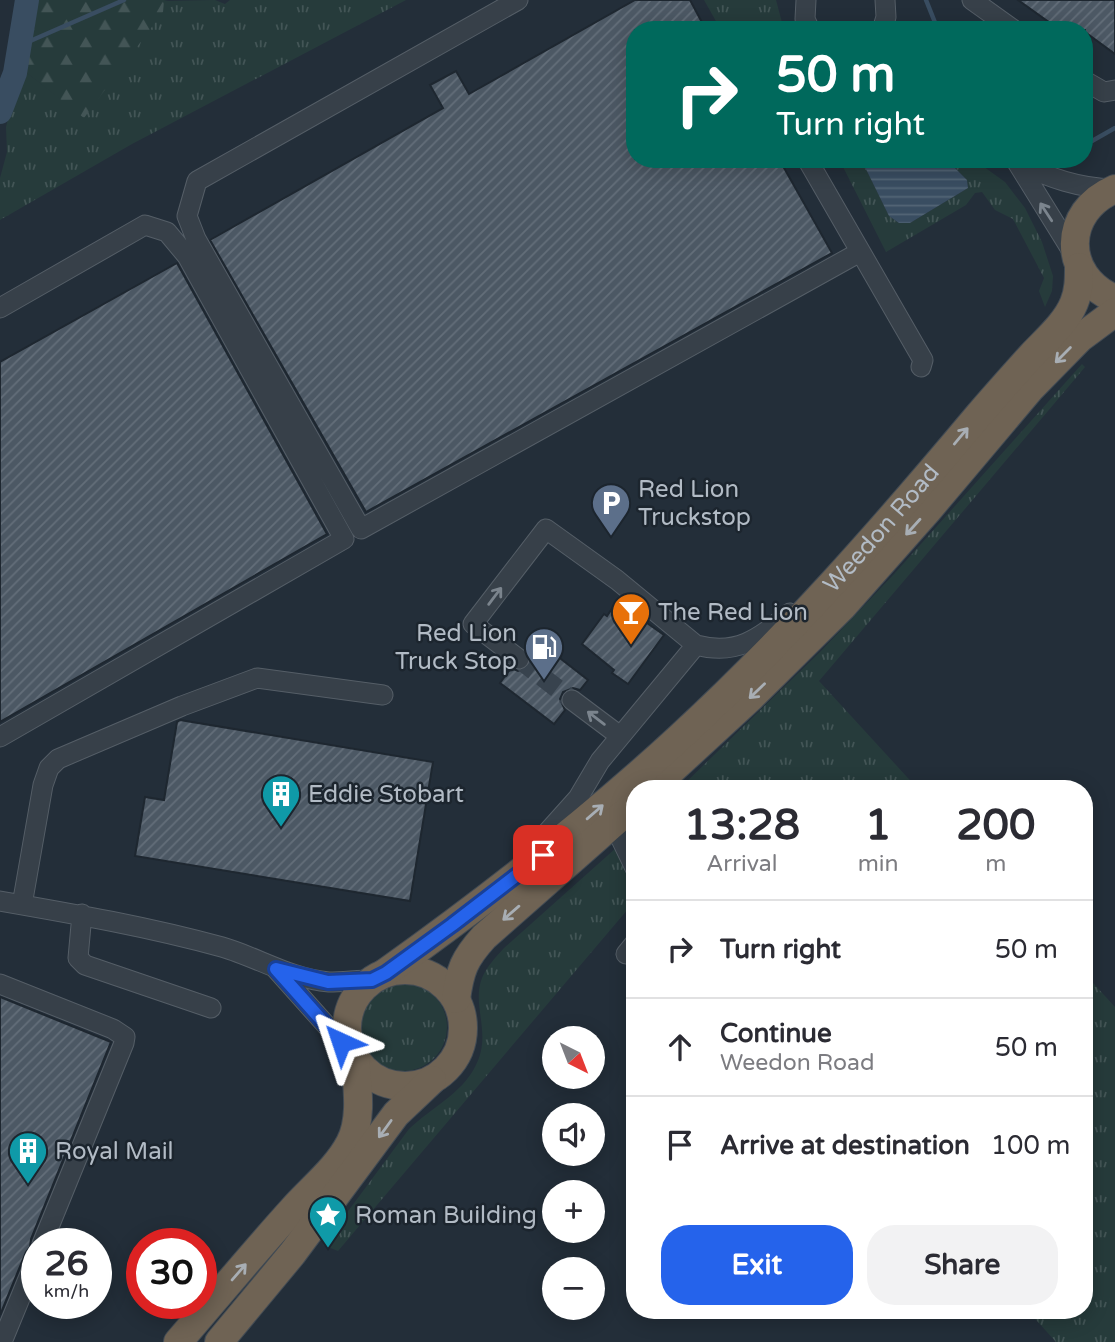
<!DOCTYPE html>
<meta charset="utf-8">
<style>
:root{--surface:#fff;--page:#f2f2f3;--text:#2b2b33;--muted:#7c7c81;--line:#e1e1e2;--accent:#2563eb}
body{margin:0;font-family:"Varela Round",sans-serif;background:var(--page);color:var(--text);height:100vh;display:flex;flex-direction:column;font-size:26px;white-space:nowrap}
*{box-sizing:border-box;margin:0}
p{font-size:23px;color:var(--muted)}
.icon{flex:none;width:38px;height:38px;fill:none;stroke:currentColor;stroke-width:2;stroke-linecap:round;stroke-linejoin:round}
.map{position:relative;flex:1;overflow:hidden}
.side{position:absolute;left:626px;top:780px;width:467px;height:539px;display:flex;flex-direction:column;background:var(--surface);border-radius:28px;box-shadow:0 4px 18px #0003}
.side>*{flex:none}
.hud{position:absolute;left:626px;top:21px;width:467px;height:147px;border-radius:28px;box-shadow:0 4px 18px #0003;background:#00695c;color:#fff;overflow:hidden}
.needle{width:46px;rotate:138deg}
.controls{position:absolute;left:542px;top:1026px;display:grid;gap:14px}
.controls a{display:grid;place-items:center;width:63px;height:63px;border-radius:50%;background:var(--surface);box-shadow:0 4px 18px #0003;font-size:35px}
.speed{position:absolute;left:21px;top:1228px;display:flex;gap:14px;font-size:35px;font-weight:700;text-align:center}
.speed>*{display:grid;place-content:center;width:91px;height:91px;border-radius:50%;background:var(--surface);box-shadow:0 4px 18px #0003;line-height:1}
.speed small{font-size:18px;font-weight:400}
.speed .limit{border:10px solid #d22;background:#fff;color:#111}
.pin{position:absolute;display:grid;place-items:center;width:60px;height:60px;color:#fff;margin:-30px;border-radius:14px;box-shadow:0 4px 10px #0006}
.me{position:absolute;width:77px;margin:-38px;rotate:318deg;stroke-linejoin:round;filter:drop-shadow(0 0 5px #0008)}
.turn{display:flex;align-items:center;gap:24px;height:147px;padding:0 35px;font-size:32px}
.turn .icon{width:91px;height:91px;stroke-width:2.5}
.turn b{display:block;font-size:49px;line-height:60px}
.eta{display:flex;justify-content:space-evenly;align-items:center;height:119px;text-align:center}
.eta b{font-size:42px;font-weight:800;line-height:49px}
.action{display:flex;gap:14px;margin-top:auto;padding:14px 35px}
.action a{flex:1;height:80px;border-radius:28px;background:var(--accent);color:#fff;font-size:28px;font-weight:800;line-height:80px;text-align:center}
.action a+a{background:var(--page);color:var(--text)}
ul{padding:0;list-style:none}
li{display:flex;align-items:center;gap:21px;height:98px;padding:0 35px;border-top:2px solid var(--line)}
li div{flex:1}
li b{display:block;font-size:26px}
li em{font-style:normal}
.map>svg:first-child{display:block}
.grass{fill:url(#grass-tufts)}
.forest{fill:url(#forest-firs)}
.water{fill:url(#water-rules)}
.lines{fill:none;stroke-linecap:round;stroke-linejoin:round}
.stream{stroke:#394d61;stroke-width:4.5}
.river{stroke:#394d61;stroke-width:24}
.building{fill:url(#building-hatch);stroke:#1e2730;stroke-width:2}
.minor-tunnel{stroke:#38434e;stroke-width:19;stroke-dasharray:19 10;stroke-linecap:butt}
.minor-casing{stroke:#555e67;stroke-width:21}
.highway-casing{stroke:#424b54;stroke-width:30}
.minor{stroke:#374049;stroke-width:19}
.highway{stroke:#6f6354;stroke-width:28}
.oneway{stroke:#7b848d}
.oneway2{stroke:#a8aeb4}
.route-casing{stroke:#184099;stroke-width:18}
.route{stroke:#2563eb;stroke-width:12}
.labels{text-anchor:middle;stroke-width:5;stroke-linejoin:round;paint-order:stroke}
.poi-label{font-size:24px;fill:#b2bbc5;stroke:#1c252e;text-anchor:start}
.street-label{font-size:24px;fill:#b2bbc5;stroke:#1c252e}
</style>
<div class="map">
<svg width="1115" height="1342" viewBox="0 0 1115 1342">
<defs>
<pattern id="grass-tufts" width="24" height="20" patternUnits="userSpaceOnUse" patternTransform="scale(1.75)"><rect width="24" height="20" fill="#263b3b"/><path d="M3 7l-1-3M5 7V3M7 7l1-3M15 17l-1-3M17 17v-4M19 17l1-3" fill="none" stroke="#435556"/></pattern>
<pattern id="forest-firs" width="22" height="20" patternUnits="userSpaceOnUse" patternTransform="scale(1.75)"><rect width="22" height="20" fill="#263b3b"/><path d="M5 1l3.5 6h-7zM16 11l3.5 6h-7z" fill="#435556"/></pattern>
<pattern id="water-rules" width="6" height="5" patternUnits="userSpaceOnUse" patternTransform="scale(1.75)"><rect width="6" height="5" fill="#394d61"/><path d="M0 2.5h6" fill="none" stroke="#536576"/></pattern>
<pattern id="building-hatch" width="6" height="6" patternUnits="userSpaceOnUse" patternTransform="scale(1.75)"><rect width="6" height="6" fill="#4c5864"/><path d="M-1 1l2-2M0 6l6-6M5 7l2-2" fill="none" stroke="#636e79"/></pattern>
</defs>
<rect width="100%" height="100%" fill="#232e39"/>
<path class="grass" d="M 215,0 L 225,4 L 230,0 L 406,0 L 132,144 L 0,220 L 0,178 L 7,152 L 6,127 L 13,99 L 27,73 L 84,117 L 164,1 Z
M 704,0 L 776,0 L 784,30 L 721,30 Z
M 839,159 L 861,159 L 889,216 L 899,223 L 910,223 L 968,188 L 967,180 L 946,159 L 973,159 L 1005,182 L 1025,208 L 1042,242 L 1053,276 L 1052,291 L 1045,307 L 1039,291 L 1044,278 L 1013,219 L 995,210 L 982,192 L 975,193 L 966,205 L 886,252 Z
M 1082,364 L 1085,367 L 1048,411 L 819,681 L 918,789 L 679,789 L 821,651 L 895,573 Z
M 616,848 L 630,876 L 634,902 L 338,1251 L 323,1245 L 409,1129 C 431,1108 461,1094 475,1067 C 493,1034 471,1006 482,978 C 487,966 496,957 504,948 Z
M 1085,974 L 1115,1007 L 1115,1342 L 1056,1342 L 1028,1311 L 1085,1311 Z
M359 1027a44 44 0 1 1 88 0a44 44 0 1 1-88 0Z"/>
<path class="forest" d="M 34,0 L 168,0 L 164,1 L 163,12 L 84,118 L 27,73 Z"/>
<path class="water" d="M 861,159 L 946,159 L 967,180 L 968,188 L 910,223 L 899,223 L 889,216 Z"/>
<g class="lines">
<path class="stream" d="M 926,0 L 938,30
M 21,45 L 124,0
M 1085,139 L 1092,141 L 1115,128"/>
<path class="river" d="M 0,112 L 15,73 L 27,0"/>
</g>
<path class="building" d="M 635,0 L 690,0 L 706,30 L 635,30 L 635,159 L 779,159 L 832,253 L 366,512 L 210,240 L 443,108 L 430,85 L 456,71 L 469,94 Z
M 1018,0 L 1115,0 L 1115,54 L 1085,32 L 1085,30 L 1060,30 Z
M 177,263 L 327,534 L 0,722 L 0,362 Z
M 613,607 L 622,614 L 627,609 L 664,635 L 628,684 L 612,673 L 614,670 L 582,644 L 604,614 L 607,616 Z
M 534,638 L 588,680 L 580,690 L 573,688 L 563,692 L 560,699 L 565,710 L 554,724 L 500,683 L 511,668 L 518,671 L 528,667 L 531,660 L 526,649 Z
M 180,720 L 433,762 L 410,901 L 135,856 L 145,797 L 164,800 L 177,722 Z
M 0,997 L 111,1042 L 31,1239 L 30,1247 L 26,1252 L 0,1315 Z"/>
<g class="lines">
<path class="minor-tunnel" d="M 519,659 L 572,700"/>
<g class="minor-casing">
<path id="minor" d="M 518,0 L 197,181 L 187,216 L 196,239 L 361,529 L 860,252
M 806,0 L 805,19 L 810,30
M 972,0 L 1014,30
M 882,30 L 886,17 L 885,0
M 1085,81 L 1104,92 L 1115,90
M 807,159 L 923,360 L 921,367
M 1015,159 L 1075,256
M 1020,164 C 1051,178 1078,188 1113,189
M 0,308 L 145,225 L 167,232 L 187,256 L 344,539 L 0,737
M 519,659 L 473,624 L 546,529 L 617,580 L 696,645 C 738,656 759,638 790,613
M 572,700 L 620,736
M 611,826 L 620,837 L 635,868
M 535,846 L 578,798 L 600,761 L 696,645
M 0,901 C 75,914 149,927 222,947 C 257,957 291,979 329,982 C 343,982 358,980 372,980
M 22,905 L 43,785 L 49,768 L 58,759 L 182,706 L 257,678 L 383,695
M 82,914 L 78,958 L 85,965 L 211,1008
M 626,954 L 635,943
M 276,969 L 352,1054
M 0,984 L 113,1029 L 125,1037 L 124,1043 L 42,1244
M 2,1342 L 37,1257"/>
</g>
<g class="highway-casing">
<g id="highway">
<path d="M 1115,189 C 1062,211 1061,276 1115,299"/>
<path d="M 651,789 L 750,698 L 843,606 L 928,510 L 1030,389 L 1080,338 L 1115,312"/>
<circle cx="405" cy="1028" r="58"/>
<path id="s1" d="M 385,973 C 487,900 587,823 679,738 C 787,639 884,528 978,416 C 995,396 1013,376 1031,356 C 1046,340 1066,323 1074,303 C 1079,291 1079,279 1079,267"/>
<path d="M 456,999 C 460,970 464,959 484,937 L 635,804"/>
<path d="M 178,1342 C 217,1297 254,1252 294,1208 C 313,1187 337,1168 350,1143 C 363,1118 357,1085 355,1058"/>
<path d="M 219,1342 L 292,1254 L 396,1114 L 432,1080"/>
</g>
</g>
<use href="#minor" class="minor"/>
<use href="#highway" class="highway"/>
</g>
<defs><path id="oneway-shaft" d="M-6 0H5M1.5-3L5.5 0L1.5 3" fill="none" stroke-width="1.6" stroke-linecap="round" stroke-linejoin="round" transform="scale(1.75)"/></defs>
<g class="oneway">
<use href="#oneway-shaft" transform="translate(1046 212) rotate(-123)"/>
<use href="#oneway-shaft" transform="translate(495 596) rotate(-53)"/>
<use href="#oneway-shaft" transform="translate(596 718) rotate(-143)"/>
</g>
<g class="oneway2">
<use href="#oneway-shaft" transform="translate(1063 355) rotate(135)"/>
<use href="#oneway-shaft" transform="translate(961 436) rotate(-50)"/>
<use href="#oneway-shaft" transform="translate(913 527) rotate(132)"/>
<use href="#oneway-shaft" transform="translate(757 691) rotate(136)"/>
<use href="#oneway-shaft" transform="translate(595 812) rotate(-41)"/>
<use href="#oneway-shaft" transform="translate(511 913) rotate(139)"/>
<use href="#oneway-shaft" transform="translate(385 1129) rotate(126)"/>
<use href="#oneway-shaft" transform="translate(239 1272) rotate(-49)"/>
</g>
<g class="lines">
<g class="route-casing">
<path id="route" d="M 341,1042 L 276,969 L 328,982 L 372,980 L 386,973 L 452,925 L 543,855"/>
</g>
<use href="#route" class="route"/>
</g>
<defs>
<g id="parking-pin" transform="scale(2.0125)"><path d="M0 17L-7.5 6A9.5 9.5 0 1 1 7.5 6Z" fill="#5c6f8a" stroke="#1c252e"/><path d="M-3.5-5.5H1a3.5 3.5 0 0 1 0 7H-1V5.5H-3.5ZM-1-3.4V-.6H.8a1.4 1.4 0 0 0 0-2.8Z" fill="#fff"/></g>
<g id="bar-pin" transform="scale(2.0125)"><path d="M0 17L-7.5 6A9.5 9.5 0 1 1 7.5 6Z" fill="#e8710a" stroke="#1c252e"/><path d="M-6-5H6L.8 .8V4.5H3.5V6h-7V4.5H-.8V.8Z" fill="#fff"/></g>
<g id="fuel-pin" transform="scale(2.0125)"><path d="M0 17L-7.5 6A9.5 9.5 0 1 1 7.5 6Z" fill="#5c6f8a" stroke="#1c252e"/><path d="M-5.5-6h7V0h2V4h1.3V-2.5L3-4.5l.8-.8L6-3V5H2.5V1h-1V6h-7ZM-4.2-4.7v3.2H.2V-4.7Z" fill="#fff"/></g>
<g id="building-pin" transform="scale(2.0125)"><path d="M0 17L-7.5 6A9.5 9.5 0 1 1 7.5 6Z" fill="#0f9aa8" stroke="#1c252e"/><path d="M-4-6H4V6H1V3H-1V6H-4ZM-2.5-4.3h1.7v1.8h-1.7ZM.8-4.3h1.7v1.8H.8ZM-2.5-1h1.7V.8h-1.7ZM.8-1h1.7V.8H.8Z" fill="#fff"/></g>
<g id="sight-pin" transform="scale(2.0125)"><path d="M0 17L-7.5 6A9.5 9.5 0 1 1 7.5 6Z" fill="#0f9aa8" stroke="#1c252e"/><path d="M0-6L1.8-2.2L6-1.7L2.9 1.2L3.7 5.4L0 3.3L-3.7 5.4L-2.9 1.2L-6-1.7L-1.8-2.2Z" fill="#fff"/></g>
</defs>
<g fill-rule="evenodd">
<use href="#parking-pin" x="611" y="503"/>
<use href="#bar-pin" x="631" y="612"/>
<use href="#fuel-pin" x="544" y="647"/>
<use href="#building-pin" x="281" y="794"/>
<use href="#building-pin" x="28" y="1151"/>
<use href="#sight-pin" x="328" y="1215"/>
</g>
<g class="labels">
<g class="poi-label">
<text x="638" y="497">Red Lion<tspan x="638" dy="28">Truckstop</tspan></text>
<text x="658" y="620">The Red Lion</text>
<text x="517" y="641" text-anchor="end">Red Lion<tspan x="517" dy="28">Truck Stop</tspan></text>
<text x="308" y="802">Eddie Stobart</text>
<text x="55" y="1159">Royal Mail</text>
<text x="355" y="1223">Roman Building</text>
</g>
<g class="street-label">
<text dy="8" stroke="none"><textPath href="#s1" startOffset="668">Weedon Road</textPath></text>
</g>
</g>
</svg>
<div class="controls">
<a><svg class="needle" viewBox="-14 -14 28 28"><path d="M0-13l5 13h-10z" fill="#e53935"/><path d="M0 13l5-13h-10z" fill="#7c7c81"/></svg></a>
<a><svg class="icon" aria-label="sound" viewBox="0 0 24 24"><path d="M4 9h4l5-4v14l-5-4H4zM17 9q2 3 0 6"/></svg></a>
<a>+</a>
<a>−</a>
</div>
<div class="speed"><div>26<small>km/h</small></div><div class="limit">30</div></div>
<div class="pin" style="left:543px;top:855px;background:#d93025"><svg class="icon" aria-label="arrive" viewBox="0 0 24 24"><path d="M6 21V4h12l-3 4 3 4H6"/></svg></div>
<svg class="me" style="left:341px;top:1042px" viewBox="-20 -20 40 40"><path d="M0-17L14 15 0 8-14 15z" fill="#2563eb" stroke="#fff" stroke-width="4"/></svg>
<div class="hud">
<div class="turn"><svg class="icon" aria-label="right" viewBox="0 0 24 24"><path d="M7 20v-9h11M14 6l5 5-5 5"/></svg><div><b>50 m</b>Turn right</div></div>
</div>
<section class="side">
<div class="eta">
<div><b>13:28</b><p>Arrival</p></div>
<div><b>1</b><p>min</p></div>
<div><b>200</b><p>m</p></div>
</div>
<ul>
<li><svg class="icon" aria-label="right" viewBox="0 0 24 24"><path d="M7 20v-9h11M14 6l5 5-5 5"/></svg><div><b>Turn right</b></div><em>50 m</em></li>
<li><svg class="icon" aria-label="ahead" viewBox="0 0 24 24"><path d="M12 20V5M6 11l6-6 6 6"/></svg><div><b>Continue</b><p>Weedon Road</p></div><em>50 m</em></li>
<li><svg class="icon" aria-label="arrive" viewBox="0 0 24 24"><path d="M6 21V4h12l-3 4 3 4H6"/></svg><div><b>Arrive at destination</b></div><em>100 m</em></li>
</ul>
<div class="action"><a>Exit</a><a>Share</a></div>
</section>
</div>
